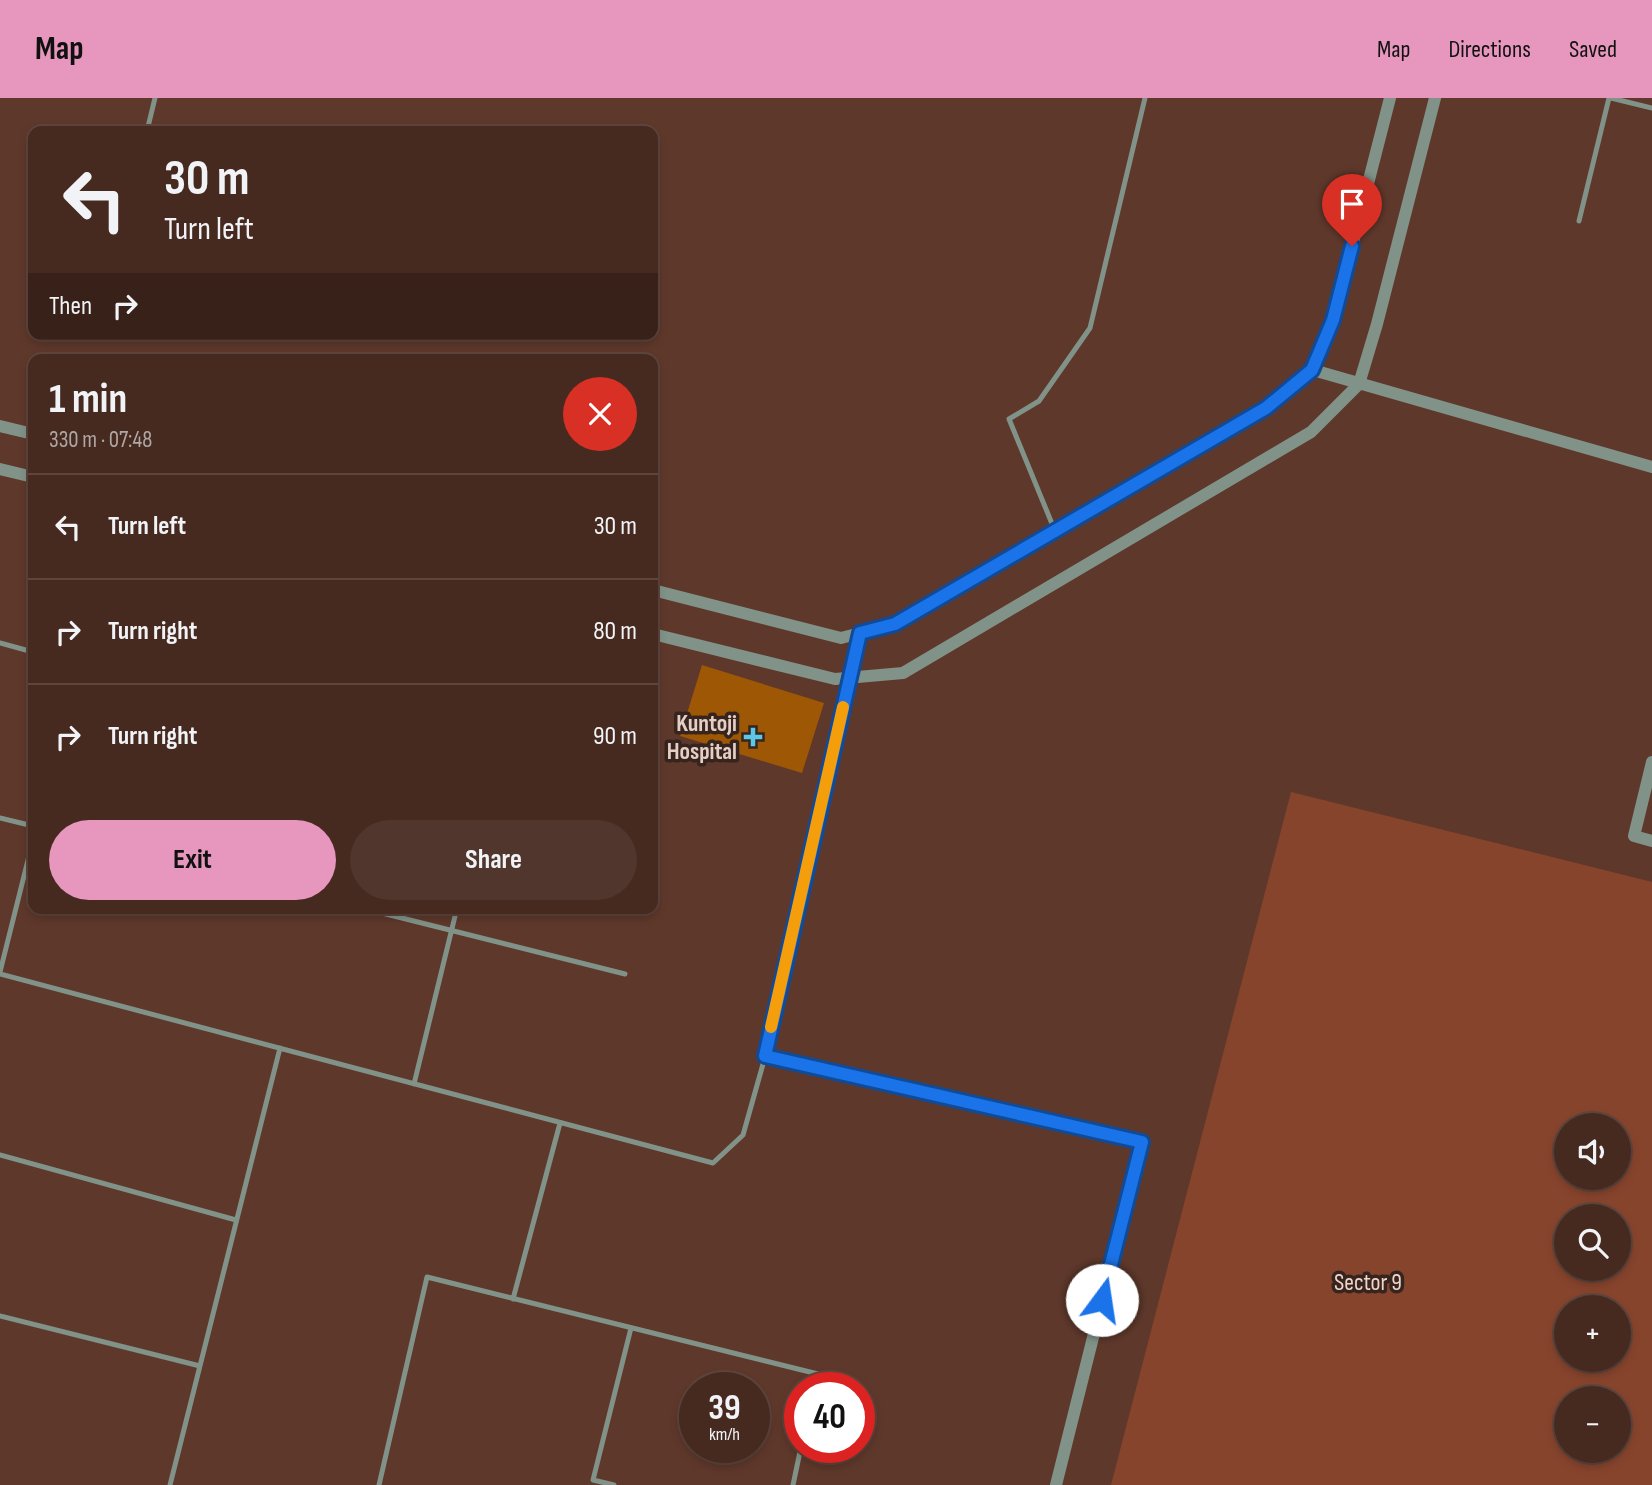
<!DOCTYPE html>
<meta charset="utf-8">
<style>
:root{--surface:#462a20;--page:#50362d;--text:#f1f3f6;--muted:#b0a7a5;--line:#5e463e;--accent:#e797bd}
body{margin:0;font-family:"Sofia Sans Condensed",sans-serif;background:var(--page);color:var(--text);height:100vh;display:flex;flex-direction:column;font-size:26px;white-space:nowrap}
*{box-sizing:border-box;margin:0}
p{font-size:23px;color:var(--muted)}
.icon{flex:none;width:38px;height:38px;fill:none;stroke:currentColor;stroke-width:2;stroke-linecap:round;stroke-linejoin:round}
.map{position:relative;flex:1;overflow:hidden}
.sheet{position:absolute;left:28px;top:256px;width:630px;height:560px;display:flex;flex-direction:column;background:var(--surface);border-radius:14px;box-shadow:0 4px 10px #0003,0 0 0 2px var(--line)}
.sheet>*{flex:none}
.top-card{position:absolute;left:28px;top:28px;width:630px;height:214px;border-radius:14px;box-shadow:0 4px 10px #0003,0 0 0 2px var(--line);background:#462a20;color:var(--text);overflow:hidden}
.tools{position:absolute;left:1554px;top:1015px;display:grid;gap:14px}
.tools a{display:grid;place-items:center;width:77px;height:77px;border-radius:50%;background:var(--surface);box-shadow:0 4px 10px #0003,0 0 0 2px var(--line);font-size:35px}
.speed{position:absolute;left:679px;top:1274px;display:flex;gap:14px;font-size:35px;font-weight:700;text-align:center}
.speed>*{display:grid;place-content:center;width:91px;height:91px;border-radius:50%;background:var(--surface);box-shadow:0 4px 10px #0003,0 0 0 2px var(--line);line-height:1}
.speed small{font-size:18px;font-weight:400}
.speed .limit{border:10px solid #d22;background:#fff;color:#111}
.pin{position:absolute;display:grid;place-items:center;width:60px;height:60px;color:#fff;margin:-72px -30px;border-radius:50% 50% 50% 0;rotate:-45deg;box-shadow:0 0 7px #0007}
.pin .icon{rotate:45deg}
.me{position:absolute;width:77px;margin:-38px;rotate:14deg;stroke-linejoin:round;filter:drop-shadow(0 0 5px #0008)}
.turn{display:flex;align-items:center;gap:24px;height:147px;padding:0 21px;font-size:32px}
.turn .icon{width:91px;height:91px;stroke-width:2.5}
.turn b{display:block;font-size:49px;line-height:60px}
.then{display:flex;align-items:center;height:66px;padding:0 21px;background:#0003;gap:14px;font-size:26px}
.round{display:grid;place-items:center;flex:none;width:74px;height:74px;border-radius:37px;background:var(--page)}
.headline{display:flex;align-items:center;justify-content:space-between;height:119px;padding:0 21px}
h1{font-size:42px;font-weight:700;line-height:52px}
.cta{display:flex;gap:14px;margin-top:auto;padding:14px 21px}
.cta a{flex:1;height:80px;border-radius:42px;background:var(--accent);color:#111;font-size:28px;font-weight:700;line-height:80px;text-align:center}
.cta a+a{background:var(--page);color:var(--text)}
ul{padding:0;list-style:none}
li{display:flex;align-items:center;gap:21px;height:105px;padding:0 21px;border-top:2px solid var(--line)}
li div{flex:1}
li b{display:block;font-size:26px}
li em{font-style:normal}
header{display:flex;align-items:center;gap:42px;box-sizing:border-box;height:98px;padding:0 35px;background:var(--accent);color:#111}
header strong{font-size:33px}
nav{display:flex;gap:38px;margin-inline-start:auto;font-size:24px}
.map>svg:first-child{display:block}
.green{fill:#87442d;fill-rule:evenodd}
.building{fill:#9e5704}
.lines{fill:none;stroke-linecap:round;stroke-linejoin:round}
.service{stroke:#819389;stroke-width:5}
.tertiary{stroke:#819389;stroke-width:12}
.route-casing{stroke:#114b97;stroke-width:18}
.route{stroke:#1a73e8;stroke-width:12}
.slow{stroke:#f59e0b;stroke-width:12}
.poi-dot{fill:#5bc8e7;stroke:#36251f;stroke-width:2.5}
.labels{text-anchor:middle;stroke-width:7;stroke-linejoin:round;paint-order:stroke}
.poi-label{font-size:24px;font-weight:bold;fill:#e6cec5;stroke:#36251f;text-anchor:end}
.park-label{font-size:24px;fill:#f2d4c9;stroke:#36251f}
</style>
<header>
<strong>Map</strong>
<nav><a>Map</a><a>Directions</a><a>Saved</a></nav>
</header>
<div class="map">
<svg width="1652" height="1387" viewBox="0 0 1652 1387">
<rect width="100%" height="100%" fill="#5e382b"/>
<path class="green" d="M 1291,694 L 1652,784 L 1652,1387 L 1111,1387 ZM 1566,1027 L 1619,1027 L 1619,1080 L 1566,1080 ZM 1566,1118 L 1619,1118 L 1619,1171 L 1566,1171 ZM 1566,1209 L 1619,1209 L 1619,1262 L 1566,1262 ZM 1619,1300 L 1619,1353 L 1566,1353 L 1566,1300 Z"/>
<path class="building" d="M 702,567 L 824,605 L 802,675 L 680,638 Z"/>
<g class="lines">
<path class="service" d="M 1611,0 L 1652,10
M 147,33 L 155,0
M 1579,123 L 1609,0
M 1055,433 L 1009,321 L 1039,303 L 1090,230 L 1145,0
M 0,545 L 33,554
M 0,720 L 33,728
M 362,810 L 625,876
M 0,874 L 33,742
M 0,876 L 713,1065 L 743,1037 L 765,959
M 414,986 L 457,810
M 0,1057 L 236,1122
M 513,1201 L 560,1025
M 0,1218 L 200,1268
M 170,1387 L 280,950
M 379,1387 L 427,1179 L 818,1276 L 815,1290
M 614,1387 L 593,1382 L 631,1230
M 793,1387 L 801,1349"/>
<path class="tertiary" d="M 1313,272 L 1652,369
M 0,328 L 33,336
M 0,371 L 33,379
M 653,492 L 841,540 L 895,526 L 1266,310 L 1313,272 L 1333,222 L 1390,0
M 860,535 L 765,959 L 1142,1044 L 1056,1387
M 653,536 L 835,581 L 903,575 L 1311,334 L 1359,286 L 1377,226 L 1435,0
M 1652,664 L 1634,738 L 1652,743"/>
</g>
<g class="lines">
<g class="route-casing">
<path id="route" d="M 1102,1202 L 1142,1044 L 765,958 L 860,535 L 895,526 L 1266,310 L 1312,272 L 1333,222 L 1352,148"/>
</g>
<use href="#route" class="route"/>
<path class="slow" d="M 771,929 L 843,609"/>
</g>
<path class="poi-dot" d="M749.5 628.5h7v7h7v7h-7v7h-7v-7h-7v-7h7z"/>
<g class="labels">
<g class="poi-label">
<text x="737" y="633">Kuntoji<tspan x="737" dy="28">Hospital</tspan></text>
</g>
<g class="park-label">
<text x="1368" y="1192">Sector 9</text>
</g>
</g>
</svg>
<div class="tools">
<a><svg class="icon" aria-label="sound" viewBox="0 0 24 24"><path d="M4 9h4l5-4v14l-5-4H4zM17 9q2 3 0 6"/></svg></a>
<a><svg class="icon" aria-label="search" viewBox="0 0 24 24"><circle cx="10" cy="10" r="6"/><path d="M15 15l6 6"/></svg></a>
<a>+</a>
<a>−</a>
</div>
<div class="speed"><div>39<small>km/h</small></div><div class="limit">40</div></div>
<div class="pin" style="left:1352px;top:148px;background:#d93025"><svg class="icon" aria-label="arrive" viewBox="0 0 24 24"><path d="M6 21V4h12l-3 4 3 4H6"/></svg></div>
<svg class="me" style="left:1102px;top:1202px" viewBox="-20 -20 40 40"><circle r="19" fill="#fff"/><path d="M0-13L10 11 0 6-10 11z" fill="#1a73e8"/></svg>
<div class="top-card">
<div class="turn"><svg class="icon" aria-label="left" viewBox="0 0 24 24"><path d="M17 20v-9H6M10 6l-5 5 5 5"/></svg><div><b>30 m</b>Turn left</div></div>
<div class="then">Then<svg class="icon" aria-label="right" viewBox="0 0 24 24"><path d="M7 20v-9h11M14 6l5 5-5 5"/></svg></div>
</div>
<section class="sheet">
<div class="headline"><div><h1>1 min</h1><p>330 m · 07:48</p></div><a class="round" style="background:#d93025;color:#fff"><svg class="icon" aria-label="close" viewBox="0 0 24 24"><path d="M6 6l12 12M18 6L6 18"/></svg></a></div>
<ul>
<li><svg class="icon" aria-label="left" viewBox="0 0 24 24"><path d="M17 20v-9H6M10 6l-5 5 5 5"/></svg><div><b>Turn left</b></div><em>30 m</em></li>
<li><svg class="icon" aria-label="right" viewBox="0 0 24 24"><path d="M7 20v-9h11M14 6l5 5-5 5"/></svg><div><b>Turn right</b></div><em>80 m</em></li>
<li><svg class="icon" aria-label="right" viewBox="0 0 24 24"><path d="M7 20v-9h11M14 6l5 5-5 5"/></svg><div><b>Turn right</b></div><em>90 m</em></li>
</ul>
<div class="cta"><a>Exit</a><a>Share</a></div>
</section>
</div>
